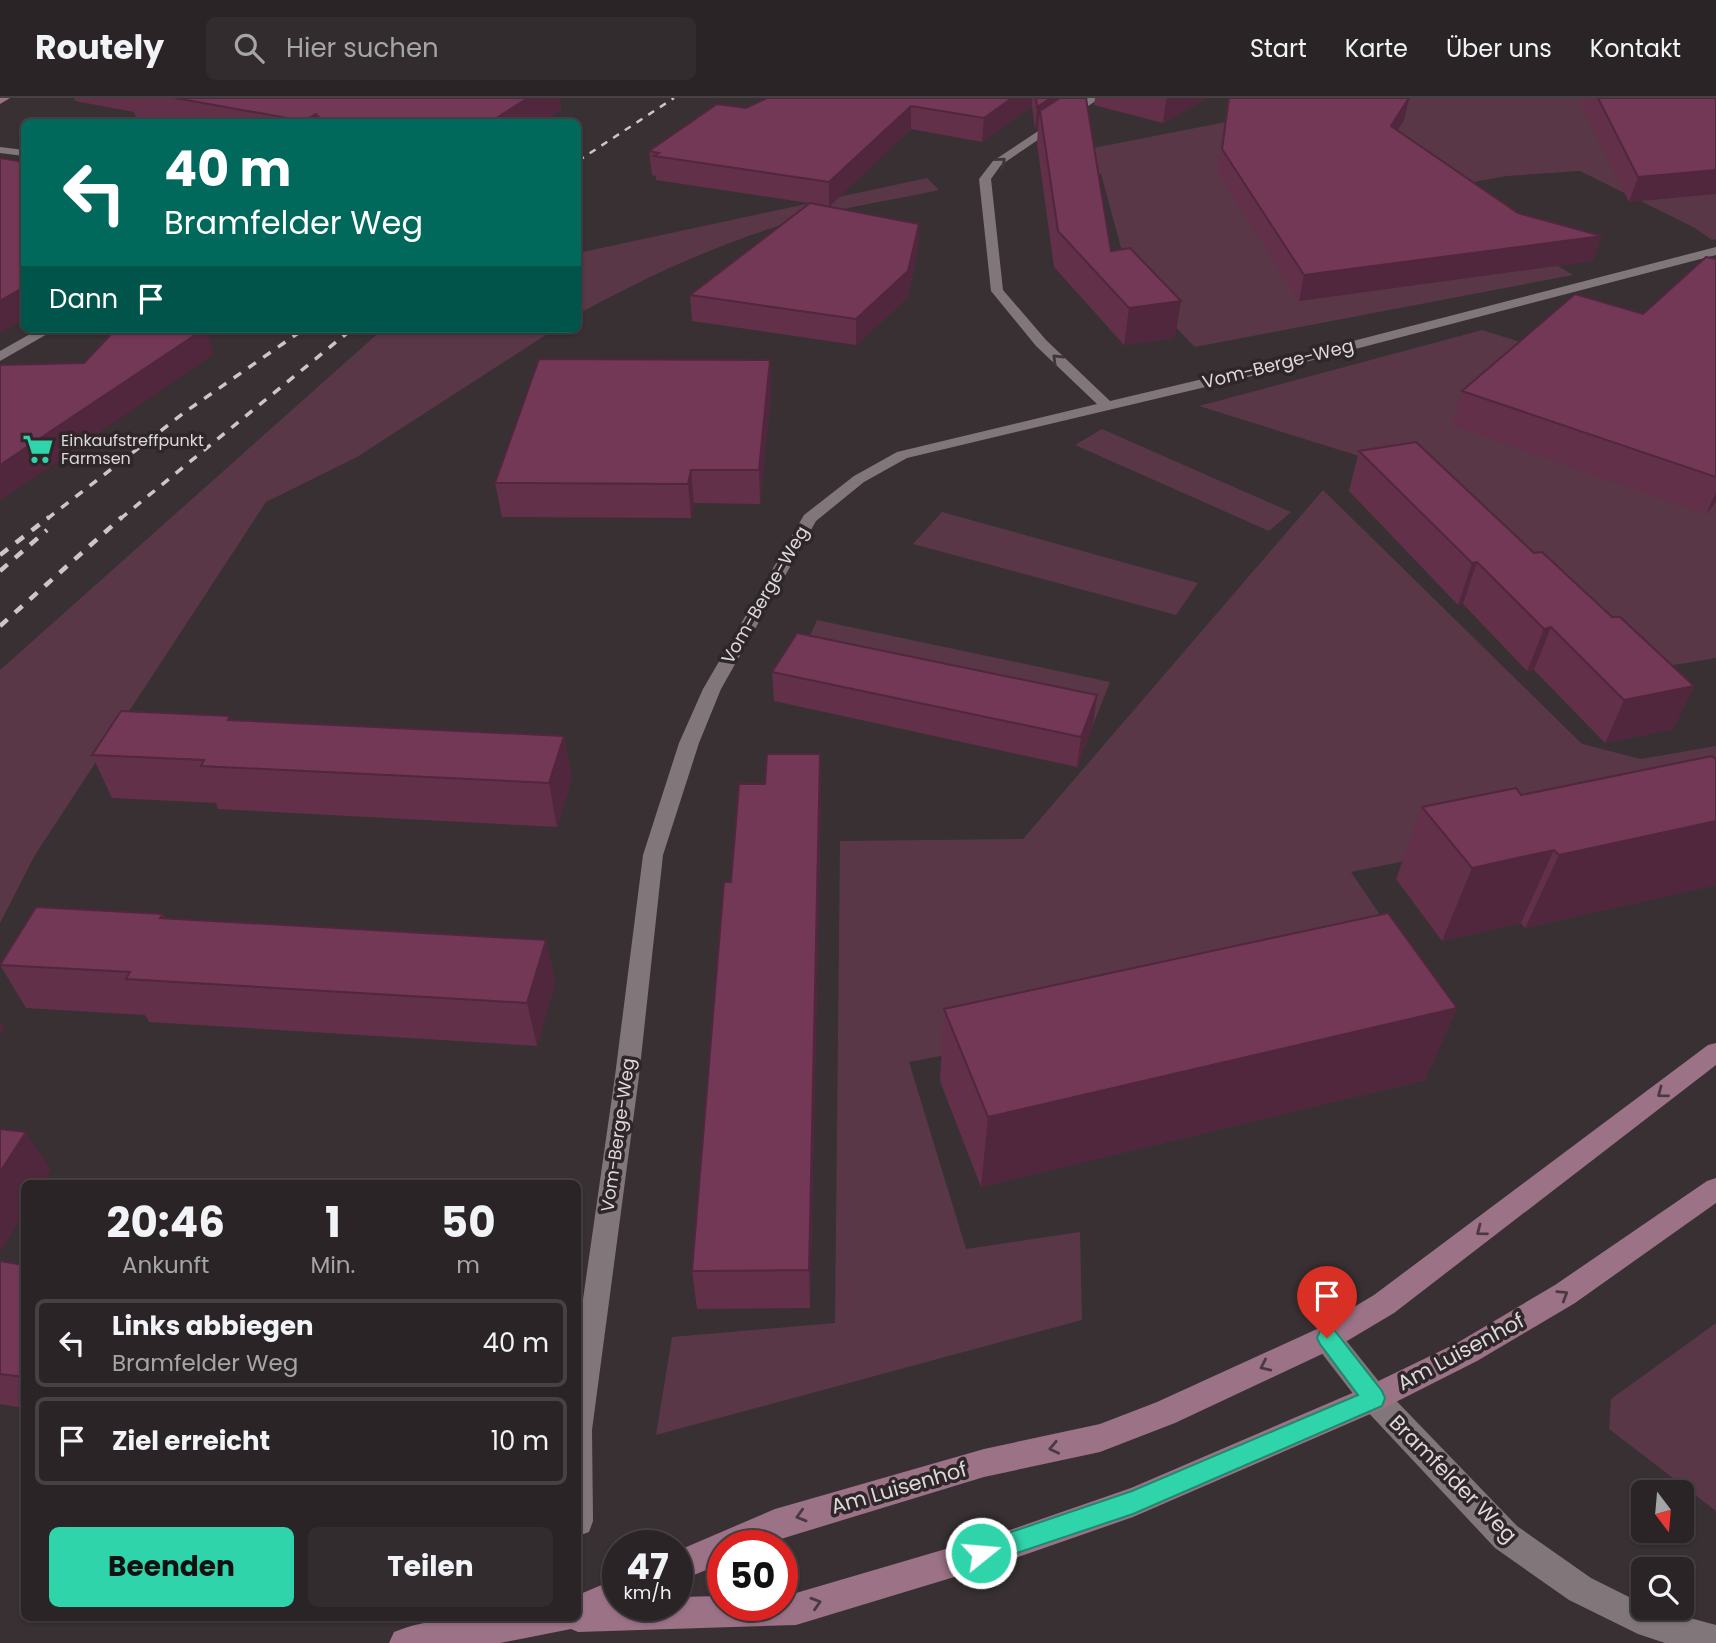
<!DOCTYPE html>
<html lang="de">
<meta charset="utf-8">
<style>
:root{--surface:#2a2426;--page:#322c2e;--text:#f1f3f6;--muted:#a5a4a7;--line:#464143;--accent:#2fd4aa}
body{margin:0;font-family:Poppins,sans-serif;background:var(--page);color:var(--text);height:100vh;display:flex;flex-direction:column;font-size:26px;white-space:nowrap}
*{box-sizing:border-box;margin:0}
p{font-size:23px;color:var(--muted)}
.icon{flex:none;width:38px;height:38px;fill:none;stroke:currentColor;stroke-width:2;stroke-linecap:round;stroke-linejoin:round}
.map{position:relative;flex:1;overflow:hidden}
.drawer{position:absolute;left:21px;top:1082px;width:560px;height:441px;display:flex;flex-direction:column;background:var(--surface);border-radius:10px;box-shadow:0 2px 5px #0004,0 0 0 2px var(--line)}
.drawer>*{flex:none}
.top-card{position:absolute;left:21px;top:21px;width:560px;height:214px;border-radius:10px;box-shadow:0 2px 5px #0004,0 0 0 2px var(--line);background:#00695c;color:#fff;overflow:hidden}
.needle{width:46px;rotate:164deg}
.buttons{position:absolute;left:1631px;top:1382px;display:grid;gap:14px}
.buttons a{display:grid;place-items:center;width:63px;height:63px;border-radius:10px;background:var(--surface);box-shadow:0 2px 5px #0004,0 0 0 2px var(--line);font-size:35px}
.speed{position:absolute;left:602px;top:1432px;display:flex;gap:14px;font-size:35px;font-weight:700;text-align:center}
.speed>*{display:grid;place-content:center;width:91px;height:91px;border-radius:50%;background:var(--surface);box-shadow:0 2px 5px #0004,0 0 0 2px var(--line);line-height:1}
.speed small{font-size:18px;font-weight:400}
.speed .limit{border:10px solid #d22;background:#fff;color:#111}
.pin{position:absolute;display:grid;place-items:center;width:60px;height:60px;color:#fff;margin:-72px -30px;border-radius:50% 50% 50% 0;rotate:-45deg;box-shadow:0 0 7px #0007}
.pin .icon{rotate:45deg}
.me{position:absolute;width:77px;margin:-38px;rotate:73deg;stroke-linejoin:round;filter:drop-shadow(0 0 5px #0008)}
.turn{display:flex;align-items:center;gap:24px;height:147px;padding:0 28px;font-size:32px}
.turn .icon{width:91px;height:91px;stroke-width:2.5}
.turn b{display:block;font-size:49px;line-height:60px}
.then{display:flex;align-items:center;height:66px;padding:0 28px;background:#0003;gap:14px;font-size:26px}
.eta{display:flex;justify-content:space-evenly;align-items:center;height:119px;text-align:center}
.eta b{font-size:42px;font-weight:700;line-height:49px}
.cta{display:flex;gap:14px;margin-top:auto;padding:14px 28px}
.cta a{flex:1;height:80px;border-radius:10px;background:var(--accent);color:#111;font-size:28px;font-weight:700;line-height:80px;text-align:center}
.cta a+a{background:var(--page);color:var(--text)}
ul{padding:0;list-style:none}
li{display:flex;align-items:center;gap:21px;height:88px;margin:0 14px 10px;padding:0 14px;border:4px solid var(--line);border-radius:10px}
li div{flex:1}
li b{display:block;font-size:26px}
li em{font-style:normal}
header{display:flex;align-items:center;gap:42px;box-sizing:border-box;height:98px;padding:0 35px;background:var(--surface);border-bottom:2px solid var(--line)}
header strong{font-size:33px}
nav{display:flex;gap:38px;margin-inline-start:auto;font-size:24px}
.search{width:490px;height:63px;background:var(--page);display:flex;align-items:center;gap:18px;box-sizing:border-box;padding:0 24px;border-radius:10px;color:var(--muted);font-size:26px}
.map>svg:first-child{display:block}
.green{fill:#593747}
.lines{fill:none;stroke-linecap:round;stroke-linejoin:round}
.street{fill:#81777b;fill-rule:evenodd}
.secondary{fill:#9c7287;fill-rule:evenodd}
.rail-far2{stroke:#ccc6c8;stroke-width:2.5;stroke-dasharray:7 7;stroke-linecap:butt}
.rail-far1{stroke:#ccc6c8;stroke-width:3.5;stroke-dasharray:9 9;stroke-linecap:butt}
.rail{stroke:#ccc6c8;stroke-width:4.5;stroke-dasharray:10 10;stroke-linecap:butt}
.wall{fill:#63304a}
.shaded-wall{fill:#50273c}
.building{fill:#733856;stroke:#50273c;stroke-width:2}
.oneway{stroke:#3f3639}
.oneway2{stroke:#4a3940}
.route{fill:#2fd4aa;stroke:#1f8a6e;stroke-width:2}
.labels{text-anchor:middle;stroke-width:7;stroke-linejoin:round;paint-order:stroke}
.far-poi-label{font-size:16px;fill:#ddd8da;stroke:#2e2629;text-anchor:start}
.street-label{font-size:18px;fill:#ddd8da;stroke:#2e2629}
.near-street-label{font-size:21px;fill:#ddd8da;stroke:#2e2629}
</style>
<header>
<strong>Routely</strong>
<div class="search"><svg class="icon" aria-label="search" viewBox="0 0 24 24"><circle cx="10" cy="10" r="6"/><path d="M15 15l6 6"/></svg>Hier suchen</div>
<nav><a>Start</a><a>Karte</a><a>Über uns</a><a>Kontakt</a></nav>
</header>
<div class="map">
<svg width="1716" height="1545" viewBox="0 0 1716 1545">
<rect width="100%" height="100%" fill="#383033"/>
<path class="green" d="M 1349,0 L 1716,0 L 1716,141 L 1712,142 L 1695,130 L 1580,73 L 1506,78 L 1432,92 L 1573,177 L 1195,249 L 1130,183 L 1101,76 L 1044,74 L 1042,60 Z
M 927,80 L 939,92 C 889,103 837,110 788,125 C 715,147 644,180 578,216 L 578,155 Z
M 383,231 L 555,231 L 357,359 L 266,404 L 35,757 L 0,825 L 0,572 Z
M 1482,232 L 1716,305 L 1716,560 L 1627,575 L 1420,377 L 1199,308 Z
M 1102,331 L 1291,414 L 1269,433 L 1075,347 Z
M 1323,392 L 1582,646 L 1641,661 L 1716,648 L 1716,761 L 1667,710 L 1351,774 L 1401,848 L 1040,939 L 909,964 L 966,1151 L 1080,1134 L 1082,1222 L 656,1337 L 672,1239 L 835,1225 L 840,743 L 1023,741 Z
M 942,414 L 1198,485 L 1176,517 L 913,446 Z
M 817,522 L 1110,584 L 1093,627 L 798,565 Z
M 1716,1225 L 1716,1413 L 1609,1331 L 1611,1301 Z"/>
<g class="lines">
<path class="street" d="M 1088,0 L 1100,0 L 1001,67 L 991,81 L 1003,192 L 1046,242 L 1110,303 L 1245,271 L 1716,149 L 1716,157 L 1252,278 L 907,360 L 864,384 L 816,423 L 721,591 L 699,645 L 663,757 L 639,978 L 592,1332 L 593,1423 L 589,1434 L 578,1438 L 578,1236 L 615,978 L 643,757 L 679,645 L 703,591 L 804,417 L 854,378 L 897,354 L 1097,306 L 1036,248 L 991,193 L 979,81 L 993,63 Z
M 0,49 L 24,52 L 24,58 L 0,55 Z
M 39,231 L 56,231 L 0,263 L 0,253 Z
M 1327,1227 L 1337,1231 L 1384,1290 L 1517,1428 L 1591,1480 L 1643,1506 L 1643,1510 L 1653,1510 L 1716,1527 L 1716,1545 L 1665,1545 L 1638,1536 L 1569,1502 L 1495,1450 L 1364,1310 L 1317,1249 L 1313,1240 L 1317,1231 Z"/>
<path class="secondary" d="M 0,0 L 10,0 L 0,6 Z
M 1716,945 L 1716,967 L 1394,1215 L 1337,1249 L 1175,1325 L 1100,1354 L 984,1379 L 761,1447 L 723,1447 L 723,1465 L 677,1484 L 677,1453 L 775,1411 L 984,1351 L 1100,1326 L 1157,1304 L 1317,1231 L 1374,1197 L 1708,947 Z
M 1716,1080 L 1716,1105 L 1575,1205 L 1477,1263 L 1384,1310 L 1133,1419 L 1007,1463 L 796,1527 L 578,1534 L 571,1531 L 500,1545 L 389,1545 L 394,1534 C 447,1512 520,1519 578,1519 L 578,1497 L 618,1480 L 618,1507 L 677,1507 L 677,1499 L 723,1498 L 723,1507 L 782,1507 L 782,1496 L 796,1495 L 1007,1433 L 1131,1390 L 1364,1290 L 1457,1245 L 1555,1187 L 1707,1083 Z"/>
<path class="rail-far2" d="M 578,63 L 674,0"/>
<path class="rail-far1" d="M 47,421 L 185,314 L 304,231
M 120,421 L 352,231"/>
<path class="rail" d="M 0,457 L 49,419
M 0,473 L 47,432
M 0,528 L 122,419"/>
</g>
<path class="wall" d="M 74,0 L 560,0 L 561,12 L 542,24 L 149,24 L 137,22 L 134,14 L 75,3 Z
M 767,0 L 1086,0 L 1111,153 L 1175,240 L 1124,247 L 1054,169 L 1037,46 L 1038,30 L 1035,32 L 1032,8 L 982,44 L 911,31 L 829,108 L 919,126 L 918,150 L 908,199 L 856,247 L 692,223 L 690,197 L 809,105 L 656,82 L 656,78 L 652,77 L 649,53 L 746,10 Z
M 1095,0 L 1208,0 L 1163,25 L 1094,7 Z
M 1228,0 L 1409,0 L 1404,22 L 1397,32 L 1518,115 L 1593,163 L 1299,203 L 1218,75 Z
M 1578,0 L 1716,0 L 1629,104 Z
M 1716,161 L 1716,404 L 1706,416 L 1451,327 L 1462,293 L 1643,216 Z
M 770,262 L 771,295 L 760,406 L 694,405 L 691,420 L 502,419 L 495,385 Z
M 1359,353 L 1534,455 L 1694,588 L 1673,631 L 1605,645 L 1534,572 L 1527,573 L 1463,506 L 1458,507 L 1349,393 Z
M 772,574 L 1097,597 L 1093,627 L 1077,669 L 774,603 Z
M 232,622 L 564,638 L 572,681 L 557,729 L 218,711 L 216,705 L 112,700 L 92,657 Z
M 820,656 L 821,696 L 810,1210 L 697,1211 L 692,1173 L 731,784 L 765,686 Z
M 1716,661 L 1716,787 L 1525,830 L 1521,825 L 1442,843 L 1396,781 L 1422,709 L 1521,697 Z
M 163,816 L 165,820 L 546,842 L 555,885 L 537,948 L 149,924 L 145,917 L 26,910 L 0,867 L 0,866 Z
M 1457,910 L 1425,982 L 981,1089 L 940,983 L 944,911 Z
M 0,1163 L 24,1167 L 24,1310 L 0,1306 Z"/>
<path class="shaded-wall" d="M 528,0 L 560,0 L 561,12 L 542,24 L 490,24 Z
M 1012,0 L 1032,0 L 1032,8 L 982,44 L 984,20 Z
M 1051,0 L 1084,0 L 1040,13 L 1038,30 L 1035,32 L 1037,9 Z
M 1169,0 L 1208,0 L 1163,25 L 1166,2 Z
M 1409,0 L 1404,22 L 1385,52 L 1391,28 Z
M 911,8 L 911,31 L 829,109 L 829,84 Z
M 316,16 L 318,24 L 305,24 L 304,23 Z
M 1716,72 L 1716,96 L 1629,104 L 1638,79 Z
M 919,126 L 918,150 L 908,199 L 856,247 L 856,221 Z
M 1602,138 L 1593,163 L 1299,203 L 1304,177 Z
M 24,189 L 24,221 L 0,235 L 0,203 Z
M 1181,203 L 1175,240 L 1124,247 L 1129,210 Z
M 204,231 L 206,231 L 214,256 L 0,403 L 0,367 Z
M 770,262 L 771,295 L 760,406 L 759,372 Z
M 691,372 L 694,405 L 691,420 L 688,386 Z
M 1716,394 L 1716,404 L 1706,416 Z
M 1477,464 L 1463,506 L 1458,507 L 1472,465 Z
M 1551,529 L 1534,572 L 1527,573 L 1544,531 Z
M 1694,588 L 1673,631 L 1605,645 L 1624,602 Z
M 1097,597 L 1093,627 L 1077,669 L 1081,639 Z
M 564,638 L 572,681 L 557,729 L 549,685 Z
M 820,656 L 821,696 L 810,1210 L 809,1172 Z
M 1716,723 L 1716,787 L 1525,830 L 1559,757 Z
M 1554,752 L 1521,825 L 1442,843 L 1472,770 Z
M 546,842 L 555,885 L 537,948 L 527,905 Z
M 1457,910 L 1425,982 L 981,1089 L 988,1019 Z
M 0,922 L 5,930 L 0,936 Z
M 26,1034 L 51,1072 L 43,1085 L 24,1085 L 24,1115 L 0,1155 L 0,1074 Z"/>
<path class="building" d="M 175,0 L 528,0 L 490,24 L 323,24 L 316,16 L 304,23 Z
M 767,0 L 1012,0 L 984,20 L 911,8 L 829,84 L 654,58 L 659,55 L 649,53 L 717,6 L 746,10 Z
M 1036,0 L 1051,0 L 1037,9 Z
M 1060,0 L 1086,0 L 1111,153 L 1130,150 L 1181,203 L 1129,210 L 1058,133 L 1040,13 Z
M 1229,0 L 1409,0 L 1391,28 L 1518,115 L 1602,138 L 1304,177 L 1222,51 Z
M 1598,0 L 1716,0 L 1716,72 L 1638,79 Z
M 0,60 L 24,64 L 24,189 L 0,203 Z
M 810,105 L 919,126 L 908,173 L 856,221 L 690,197 Z
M 1706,159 L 1716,161 L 1716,379 L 1462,293 L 1575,196 L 1643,216 Z
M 204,231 L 0,367 L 0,267 L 84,265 L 115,232 Z
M 539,261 L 770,262 L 759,372 L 691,372 L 688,386 L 495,385 Z
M 1416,344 L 1534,455 L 1542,454 L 1612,519 L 1620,519 L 1694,588 L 1624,602 L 1551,529 L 1544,531 L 1477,464 L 1472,465 L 1359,353 Z
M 797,535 L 1097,597 L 1081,639 L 772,574 Z
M 121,613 L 230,618 L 228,622 L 564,638 L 549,685 L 201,668 L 204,662 L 92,657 Z
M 767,656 L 820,656 L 809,1172 L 692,1173 L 724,784 L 731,784 L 739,686 L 765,686 Z
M 1712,658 L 1716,661 L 1716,723 L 1559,757 L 1554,752 L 1472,770 L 1422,709 L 1516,690 L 1521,697 Z
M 36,809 L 163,816 L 160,820 L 546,842 L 527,905 L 126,881 L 130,874 L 0,867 Z
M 1388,815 L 1457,910 L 988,1019 L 944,911 Z
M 0,1031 L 26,1034 L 0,1074 Z
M 0,1163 L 24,1167 L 24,1279 L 0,1276 Z"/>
<defs><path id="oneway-chevron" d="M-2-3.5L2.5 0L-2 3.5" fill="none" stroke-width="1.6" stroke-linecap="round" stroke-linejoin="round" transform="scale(1.75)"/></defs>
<g class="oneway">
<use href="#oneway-chevron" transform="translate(1001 64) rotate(-40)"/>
<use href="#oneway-chevron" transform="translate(1057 261) rotate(-136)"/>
</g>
<g class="oneway2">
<use href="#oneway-chevron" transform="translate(1662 995) rotate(143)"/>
<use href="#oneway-chevron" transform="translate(1481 1133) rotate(143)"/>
<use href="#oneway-chevron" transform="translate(1563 1197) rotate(-32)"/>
<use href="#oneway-chevron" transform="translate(1265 1268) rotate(155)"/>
<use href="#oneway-chevron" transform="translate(1054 1350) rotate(168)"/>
<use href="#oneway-chevron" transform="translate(801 1418) rotate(164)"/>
<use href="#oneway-chevron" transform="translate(816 1505) rotate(-17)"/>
</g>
<path class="route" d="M 1327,1230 L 1335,1233 L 1382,1293 L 1385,1300 L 1382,1308 L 1133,1416 L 981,1467 L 973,1464 L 969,1455 L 973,1447 L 1132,1393 L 1358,1297 L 1320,1246 L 1317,1240 L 1320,1233 Z"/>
<defs>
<g id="supermarket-bare" transform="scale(2.415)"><path d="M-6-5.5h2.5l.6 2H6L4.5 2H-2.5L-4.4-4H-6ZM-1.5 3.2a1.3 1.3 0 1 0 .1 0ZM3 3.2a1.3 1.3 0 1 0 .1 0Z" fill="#2fd4aa" stroke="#2e2629" stroke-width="2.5" paint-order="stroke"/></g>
</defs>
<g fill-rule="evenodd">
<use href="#supermarket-bare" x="38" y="351"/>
</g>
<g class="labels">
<g class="far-poi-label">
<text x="61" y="348">Einkaufstreffpunkt<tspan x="61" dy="18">Farmsen</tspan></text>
</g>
<g class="street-label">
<text transform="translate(1278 266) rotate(-14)" y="6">Vom-Berge-Weg</text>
<text transform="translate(765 497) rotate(-60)" y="6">Vom-Berge-Weg</text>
<text transform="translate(618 1037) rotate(-82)" y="6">Vom-Berge-Weg</text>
</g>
<g class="near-street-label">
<text transform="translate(1461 1254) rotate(-28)" y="7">Am Luisenhof</text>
<text transform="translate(1453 1381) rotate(45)" y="7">Bramfelder Weg</text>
<text transform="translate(899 1390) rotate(-16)" y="7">Am Luisenhof</text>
</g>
</g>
</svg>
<div class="buttons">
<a><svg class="needle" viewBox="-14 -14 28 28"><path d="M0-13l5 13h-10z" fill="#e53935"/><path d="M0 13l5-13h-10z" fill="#a5a4a7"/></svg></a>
<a><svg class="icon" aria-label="search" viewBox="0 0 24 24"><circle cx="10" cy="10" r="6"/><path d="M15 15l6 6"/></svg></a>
</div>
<div class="speed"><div>47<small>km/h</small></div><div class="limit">50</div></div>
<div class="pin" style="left:1327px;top:1240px;background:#d93025"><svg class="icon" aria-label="arrive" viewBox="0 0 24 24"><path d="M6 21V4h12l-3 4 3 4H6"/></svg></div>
<svg class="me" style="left:981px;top:1455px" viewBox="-20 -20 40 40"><circle r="17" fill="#2fd4aa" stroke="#fff" stroke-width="3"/><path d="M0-11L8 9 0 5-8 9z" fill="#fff"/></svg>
<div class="top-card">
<div class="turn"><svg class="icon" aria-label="left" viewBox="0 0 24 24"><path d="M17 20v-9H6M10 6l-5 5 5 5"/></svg><div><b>40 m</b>Bramfelder Weg</div></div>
<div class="then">Dann<svg class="icon" aria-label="arrive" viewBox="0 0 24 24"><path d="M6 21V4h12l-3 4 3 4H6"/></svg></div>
</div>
<section class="drawer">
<div class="eta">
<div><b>20:46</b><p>Ankunft</p></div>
<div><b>1</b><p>Min.</p></div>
<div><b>50</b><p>m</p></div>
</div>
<ul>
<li><svg class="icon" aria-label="left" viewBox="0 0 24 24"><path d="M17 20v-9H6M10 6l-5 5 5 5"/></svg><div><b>Links abbiegen</b><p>Bramfelder Weg</p></div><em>40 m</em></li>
<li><svg class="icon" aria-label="arrive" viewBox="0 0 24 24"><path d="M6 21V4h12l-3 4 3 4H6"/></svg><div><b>Ziel erreicht</b></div><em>10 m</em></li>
</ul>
<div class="cta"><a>Beenden</a><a>Teilen</a></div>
</section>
</div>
